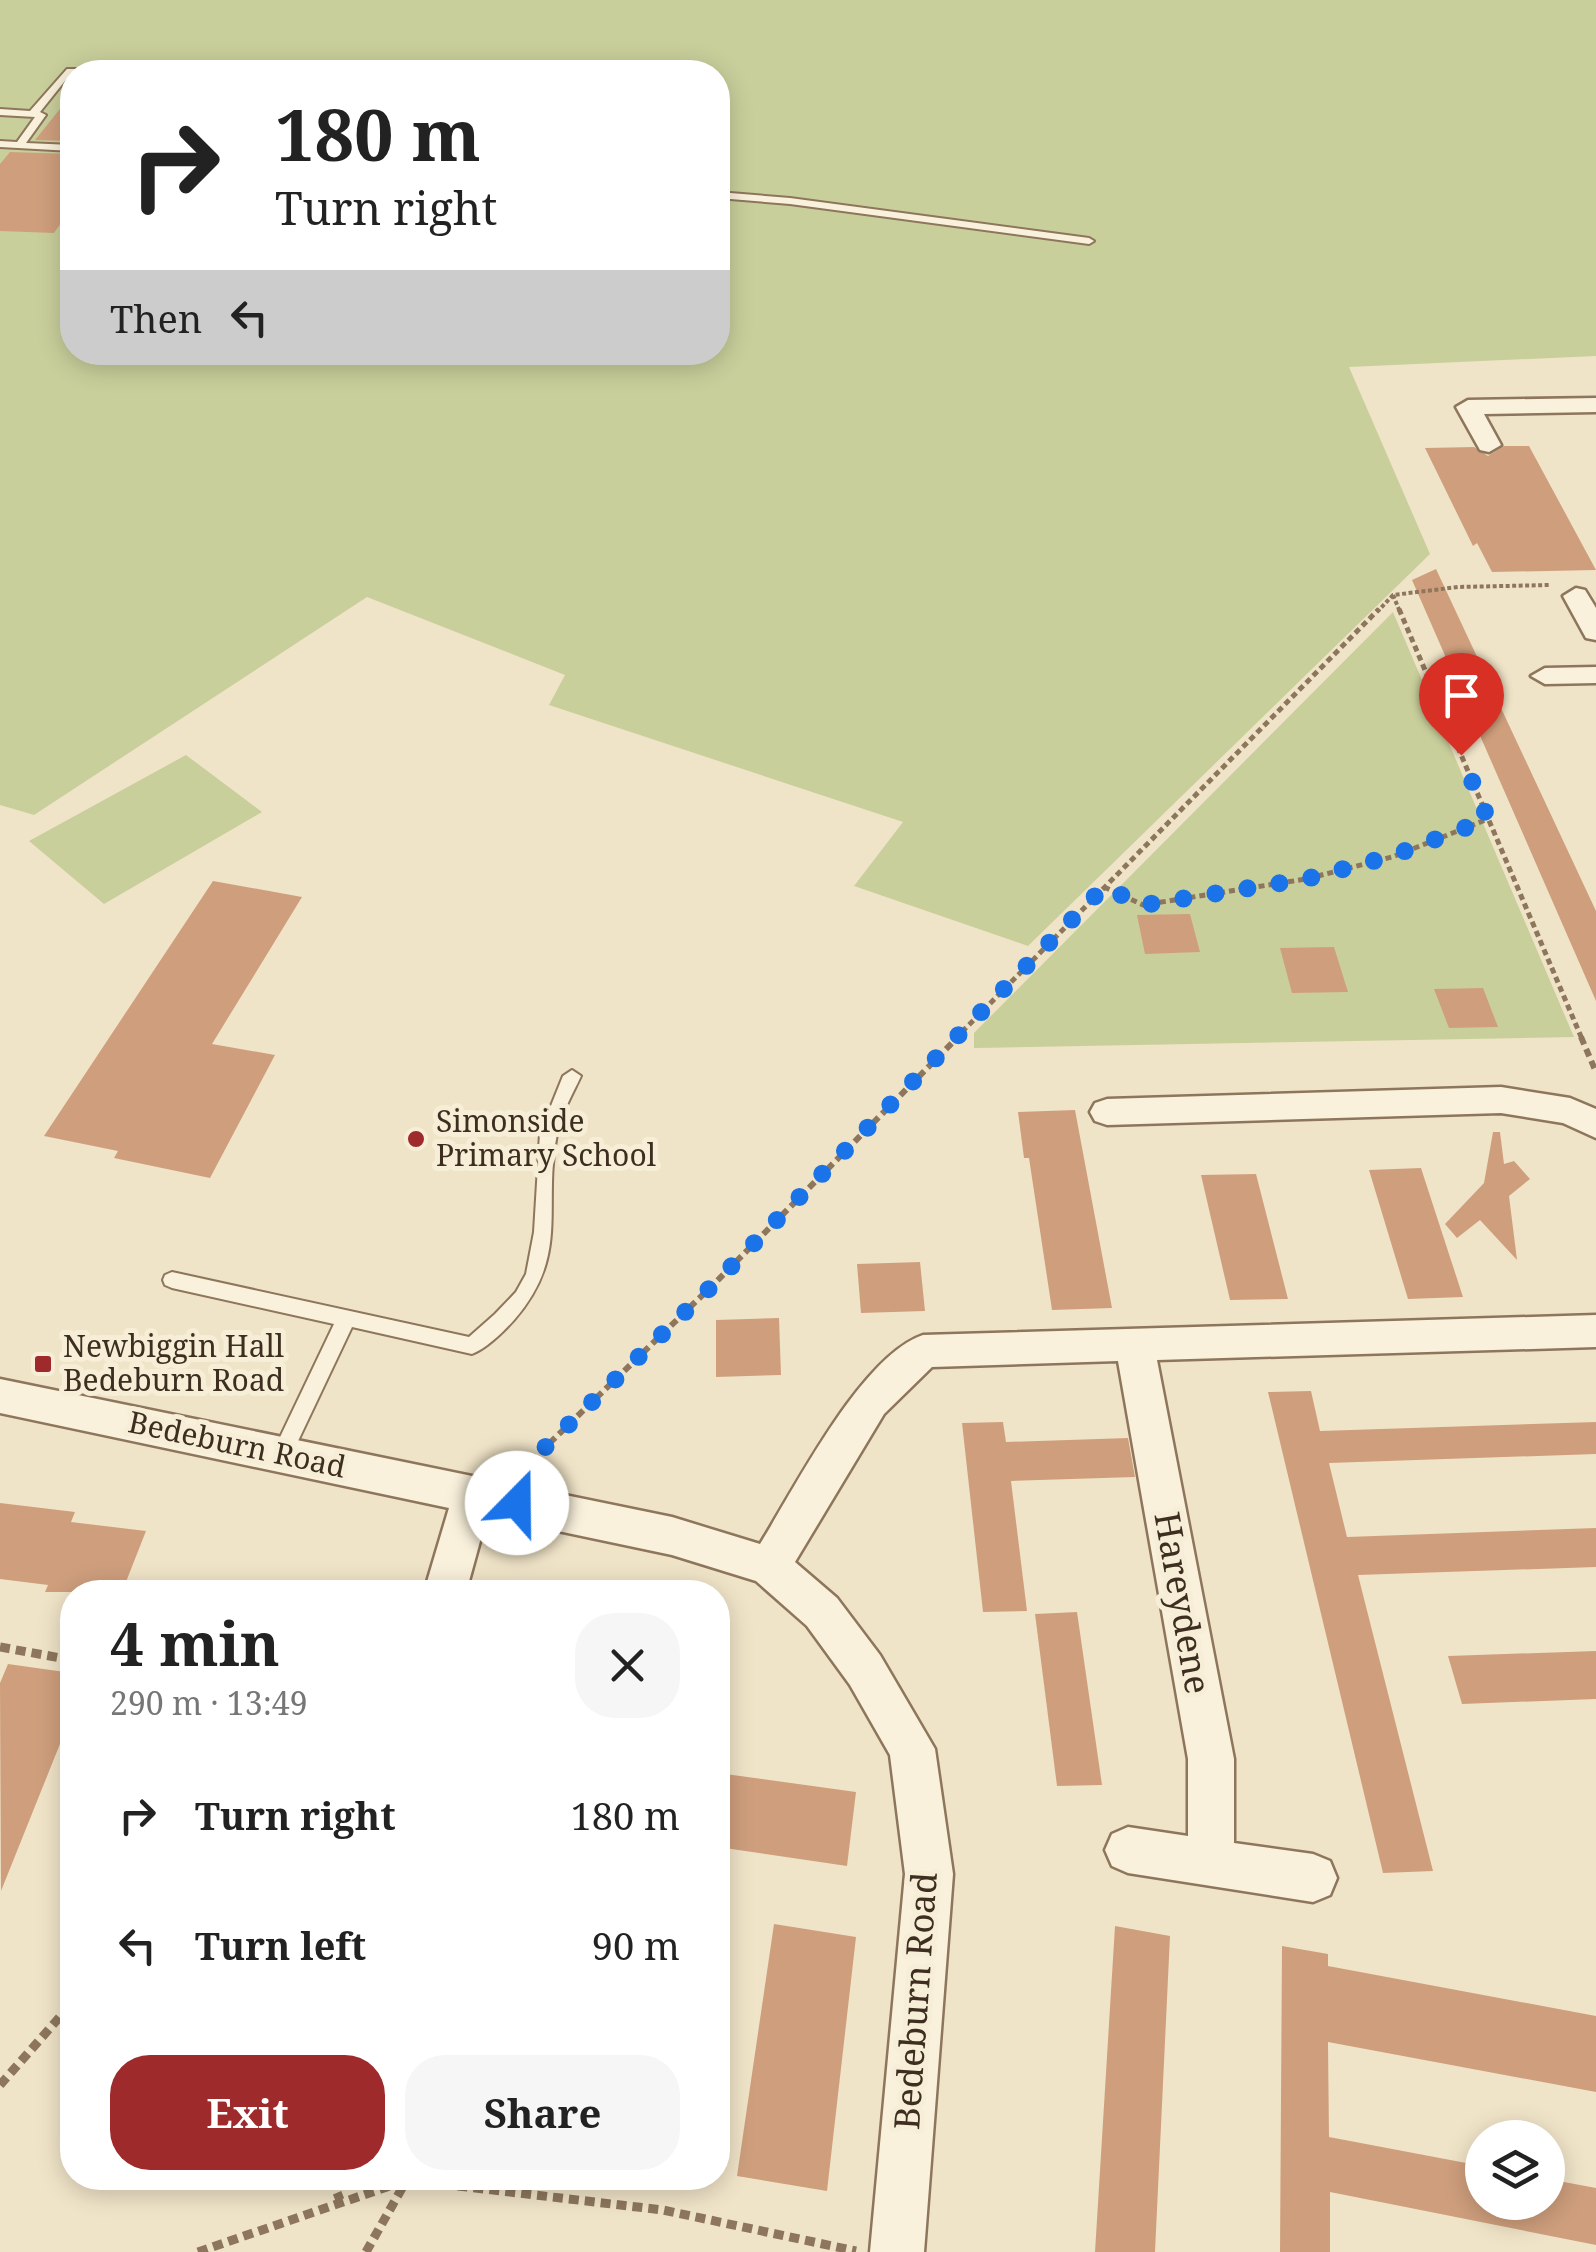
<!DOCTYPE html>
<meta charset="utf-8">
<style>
:root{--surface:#fff;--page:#f6f6f6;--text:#222;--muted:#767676;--accent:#9e2a2b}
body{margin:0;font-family:"Noto Serif",serif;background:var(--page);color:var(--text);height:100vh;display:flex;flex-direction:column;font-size:38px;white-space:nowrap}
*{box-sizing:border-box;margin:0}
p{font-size:32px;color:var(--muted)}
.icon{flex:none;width:55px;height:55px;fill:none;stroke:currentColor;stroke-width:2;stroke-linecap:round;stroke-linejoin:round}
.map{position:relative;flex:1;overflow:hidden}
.sheet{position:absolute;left:60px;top:1580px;width:670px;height:610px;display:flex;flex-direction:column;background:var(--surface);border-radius:40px;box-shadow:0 5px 25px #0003}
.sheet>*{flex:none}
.top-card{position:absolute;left:60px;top:60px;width:670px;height:305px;border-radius:40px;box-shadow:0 5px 25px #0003;background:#fff;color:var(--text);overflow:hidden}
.fabs{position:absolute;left:1465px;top:2120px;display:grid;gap:20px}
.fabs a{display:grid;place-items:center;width:100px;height:100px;border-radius:50%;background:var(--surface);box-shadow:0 5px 25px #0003;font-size:50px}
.pin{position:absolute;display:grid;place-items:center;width:85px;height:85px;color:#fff;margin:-102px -42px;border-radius:50% 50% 50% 0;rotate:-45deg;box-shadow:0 0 10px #0007}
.pin .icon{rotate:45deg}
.me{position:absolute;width:110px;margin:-55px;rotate:22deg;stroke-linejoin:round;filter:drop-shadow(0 0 8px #0008)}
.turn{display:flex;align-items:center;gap:35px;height:210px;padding:0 50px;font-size:45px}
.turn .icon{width:130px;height:130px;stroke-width:2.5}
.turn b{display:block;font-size:70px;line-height:85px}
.then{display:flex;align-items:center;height:95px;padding:0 50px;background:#0003;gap:20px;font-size:38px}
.round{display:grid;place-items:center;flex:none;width:105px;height:105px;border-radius:40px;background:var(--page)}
.overview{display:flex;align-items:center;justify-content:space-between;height:170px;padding:0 50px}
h1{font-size:60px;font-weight:700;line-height:75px}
.button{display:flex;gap:20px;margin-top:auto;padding:20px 50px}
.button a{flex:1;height:115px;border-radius:40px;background:var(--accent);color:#fff;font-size:40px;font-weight:700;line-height:115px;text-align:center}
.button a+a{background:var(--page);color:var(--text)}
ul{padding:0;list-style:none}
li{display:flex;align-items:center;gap:30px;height:130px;padding:0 50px}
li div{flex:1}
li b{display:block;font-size:38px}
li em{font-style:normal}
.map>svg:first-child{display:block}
.green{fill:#c9cf9b;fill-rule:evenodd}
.building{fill:#cf9f7d}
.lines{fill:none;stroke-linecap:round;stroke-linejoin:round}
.service-casing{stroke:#8d765c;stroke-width:4}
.minor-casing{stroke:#8d765c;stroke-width:5}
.path-far3{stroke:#8d765c;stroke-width:4;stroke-dasharray:4 2.5;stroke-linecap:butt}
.path-far2{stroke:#8d765c;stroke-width:5;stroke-dasharray:6 4;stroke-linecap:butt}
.path-far1{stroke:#8d765c;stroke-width:6;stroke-dasharray:8 5;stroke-linecap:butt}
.path{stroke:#8d765c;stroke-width:9;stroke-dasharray:10 6;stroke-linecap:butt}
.service{fill:#faf1dc;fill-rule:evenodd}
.minor{fill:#faf1dc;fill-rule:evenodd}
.route{stroke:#1a73e8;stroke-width:18;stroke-dasharray:0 32.4}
.poi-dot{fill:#9e2a2b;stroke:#f7eed8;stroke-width:4}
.labels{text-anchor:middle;stroke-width:10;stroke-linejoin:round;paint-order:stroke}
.poi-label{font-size:30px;fill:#3d2e20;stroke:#f7eed8;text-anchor:start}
.street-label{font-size:30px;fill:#3d2e20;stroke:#f7eed8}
.near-street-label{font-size:35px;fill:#3d2e20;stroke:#f7eed8}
</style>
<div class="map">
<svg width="1596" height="2252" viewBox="0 0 1596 2252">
<rect width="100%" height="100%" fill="#f0e4c8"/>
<path class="green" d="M 0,0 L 1596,0 L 1596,356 L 1349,367 L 1430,554 L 1028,946 L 854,886 L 903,822 L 549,705 L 565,675 L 367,597 L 34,815 L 0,805 ZM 72,72 L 718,72 L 718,352 L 72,352 Z
M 1393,612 L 1574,1037 L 974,1048 L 974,1033 Z
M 186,755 L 262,812 L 104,904 L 29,841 Z"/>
<path class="building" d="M 72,94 L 72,141 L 35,140 Z
M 10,152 L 72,154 L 72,207 L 54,233 L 0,231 L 0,164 Z
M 1504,446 L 1529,446 L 1596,570 L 1492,572 L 1477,543 L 1473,546 L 1425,448 L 1474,447 L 1488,456 Z
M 1436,569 L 1596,911 L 1596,1001 L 1412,580 Z
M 213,881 L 302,897 L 212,1044 L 275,1055 L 210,1178 L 114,1158 L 118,1151 L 44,1136 Z
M 1190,914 L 1200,952 L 1145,954 L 1137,915 Z
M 1334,947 L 1348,992 L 1292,993 L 1280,948 Z
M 1483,988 L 1498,1027 L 1449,1028 L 1434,989 Z
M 1075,1110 L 1112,1308 L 1052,1310 L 1029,1158 L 1024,1158 L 1018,1112 Z
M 1493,1132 L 1500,1132 L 1504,1164 L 1514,1161 L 1530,1179 L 1509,1196 L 1517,1260 L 1480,1220 L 1457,1238 L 1445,1224 L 1484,1183 Z
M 1421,1168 L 1433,1205 L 1463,1297 L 1408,1299 L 1369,1170 Z
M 1256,1174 L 1288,1299 L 1230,1300 L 1201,1175 Z
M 920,1262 L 925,1311 L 861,1313 L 857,1264 Z
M 779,1318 L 781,1375 L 716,1377 L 716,1320 Z
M 1311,1391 L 1320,1431 L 1596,1422 L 1596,1454 L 1329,1463 L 1347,1537 L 1596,1528 L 1596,1567 L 1358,1575 L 1433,1871 L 1383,1873 L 1268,1392 Z
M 1003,1422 L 1006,1442 L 1128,1438 L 1135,1477 L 1011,1481 L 1027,1611 L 983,1612 L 962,1423 Z
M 0,1503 L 75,1512 L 71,1522 L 146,1531 L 122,1592 L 45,1592 L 48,1585 L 0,1579 Z
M 1077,1612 L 1102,1785 L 1057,1786 L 1035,1614 Z
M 1596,1651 L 1596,1699 L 1462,1704 L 1448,1656 Z
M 8,1664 L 72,1673 L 72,1714 L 1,1891 L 0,1683 Z
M 718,1773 L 856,1792 L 847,1866 L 718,1847 Z
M 774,1924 L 856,1937 L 827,2191 L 737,2176 Z
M 1115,1926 L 1170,1936 L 1155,2252 L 1095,2252 Z
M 1282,1946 L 1328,1954 L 1328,1966 L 1596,2016 L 1596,2092 L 1328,2042 L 1329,2137 L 1482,2166 L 1482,2202 L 1548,2202 L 1548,2179 L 1596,2188 L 1596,2245 L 1330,2192 L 1330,2252 L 1280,2252 Z"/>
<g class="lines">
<g class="service-casing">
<path id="service" d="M 67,69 L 106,69 L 111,72 L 72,72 L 40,112 L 46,115 L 26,143 L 72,145 L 72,151 L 0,147 L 0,141 L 17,142 L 35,117 L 0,115 L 0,109 L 30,111 Z
M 718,192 L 790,198 L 1089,238 L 1094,241 L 1089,244 L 790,204 L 718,198 Z
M 572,1070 L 581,1076 C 572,1095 561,1114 557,1134 C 542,1208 571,1254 514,1320 C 503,1332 487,1348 472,1354 L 352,1327 L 289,1460 L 282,1463 L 275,1460 L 272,1454 L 334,1324 L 172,1288 L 165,1285 L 163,1280 L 165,1275 L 172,1272 L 469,1337 L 495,1314 L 516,1292 L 526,1274 L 534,1232 L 540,1133 L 563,1076 Z"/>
</g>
<g class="minor-casing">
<path id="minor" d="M 1596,398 L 1596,412 L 1484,414 L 1501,445 L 1489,452 L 1480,450 L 1456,407 L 1468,400 Z
M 1576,588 L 1585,590 L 1596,608 L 1596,640 L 1586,638 L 1563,596 Z
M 1596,667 L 1596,683 L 1545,684 L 1531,676 L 1545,668 Z
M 1501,1087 L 1570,1098 L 1596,1109 L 1596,1138 L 1563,1123 L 1501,1113 L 1107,1125 L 1095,1121 L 1090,1112 L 1095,1103 L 1107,1099 Z
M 1596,1315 L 1596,1347 L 1157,1360 L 1234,1759 L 1234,1843 L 1313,1854 L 1330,1861 L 1337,1878 L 1330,1895 L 1313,1902 L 1128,1873 L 1112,1866 L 1105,1850 L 1112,1834 L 1128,1827 L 1188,1836 L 1188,1759 L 1118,1361 L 932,1367 L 884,1414 L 795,1562 L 837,1598 L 880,1655 L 935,1749 L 953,1874 L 924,2252 L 870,2252 L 905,1874 L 890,1755 L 850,1685 L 807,1626 L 756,1581 L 672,1555 L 487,1516 L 466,1592 L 424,1592 L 449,1508 L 0,1413 L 0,1379 L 672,1517 L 760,1544 C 795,1488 861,1356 923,1335 Z"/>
</g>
<path class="path-far3" d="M 1393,595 L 1400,612
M 1377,612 L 1393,595 L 1458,587 L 1550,585"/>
<path class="path-far2" d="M 1399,609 L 1582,1039
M 1104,887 L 1143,905 L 1306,879 L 1392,857 L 1488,819
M 955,1039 L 1379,609"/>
<path class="path-far1" d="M 1581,1037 L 1596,1072
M 526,1473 L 529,1463 L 716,1282 L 958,1037"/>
<path class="path" d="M 0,1647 L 72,1660
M 0,2085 L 72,2003
M 331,2178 L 340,2200
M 198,2252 L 407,2180 L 663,2210 L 856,2251
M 366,2252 L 406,2181"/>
<use href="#service" class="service"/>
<use href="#minor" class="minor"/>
</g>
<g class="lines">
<path class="route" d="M 517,1503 L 529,1463 L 716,1282 L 1104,887 L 1143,905 L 1306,879 L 1392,856 L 1488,819 L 1461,755"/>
</g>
<g class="poi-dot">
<circle cx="416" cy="1139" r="10"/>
<rect x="33" y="1354" width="20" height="20" rx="5"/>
</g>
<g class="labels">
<g class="poi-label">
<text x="436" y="1132">Simonside<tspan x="436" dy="34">Primary School</tspan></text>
<text x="63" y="1357">Newbiggin Hall<tspan x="63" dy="34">Bedeburn Road</tspan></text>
</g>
<g class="street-label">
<text transform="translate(237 1445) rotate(12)" y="10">Bedeburn Road</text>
</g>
<g class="near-street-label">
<text transform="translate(1182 1603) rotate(80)" y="12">Hareydene</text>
<text transform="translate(916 2001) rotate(-86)" y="12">Bedeburn Road</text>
</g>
</g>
</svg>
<div class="fabs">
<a><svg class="icon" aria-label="layers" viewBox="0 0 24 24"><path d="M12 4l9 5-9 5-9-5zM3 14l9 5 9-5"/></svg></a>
</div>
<div class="pin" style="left:1461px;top:755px;background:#d93025"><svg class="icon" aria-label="arrive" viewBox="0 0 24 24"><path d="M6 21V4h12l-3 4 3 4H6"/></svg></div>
<svg class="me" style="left:517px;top:1503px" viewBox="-20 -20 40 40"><circle r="19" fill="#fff"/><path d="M0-13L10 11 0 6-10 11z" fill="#1a73e8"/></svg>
<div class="top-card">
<div class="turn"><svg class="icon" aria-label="right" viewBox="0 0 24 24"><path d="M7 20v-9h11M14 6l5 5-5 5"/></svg><div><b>180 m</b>Turn right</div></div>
<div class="then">Then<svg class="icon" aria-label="left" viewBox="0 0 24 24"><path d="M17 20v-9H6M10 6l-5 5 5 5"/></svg></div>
</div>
<section class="sheet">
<div class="overview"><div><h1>4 min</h1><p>290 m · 13:49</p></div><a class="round"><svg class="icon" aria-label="close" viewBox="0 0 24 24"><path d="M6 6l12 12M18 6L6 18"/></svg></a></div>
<ul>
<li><svg class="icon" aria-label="right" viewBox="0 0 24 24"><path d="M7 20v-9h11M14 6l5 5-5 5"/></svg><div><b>Turn right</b></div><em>180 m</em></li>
<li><svg class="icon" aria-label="left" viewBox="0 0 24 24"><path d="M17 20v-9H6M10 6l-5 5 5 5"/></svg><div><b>Turn left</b></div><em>90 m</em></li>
</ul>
<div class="button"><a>Exit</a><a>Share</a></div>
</section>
</div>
